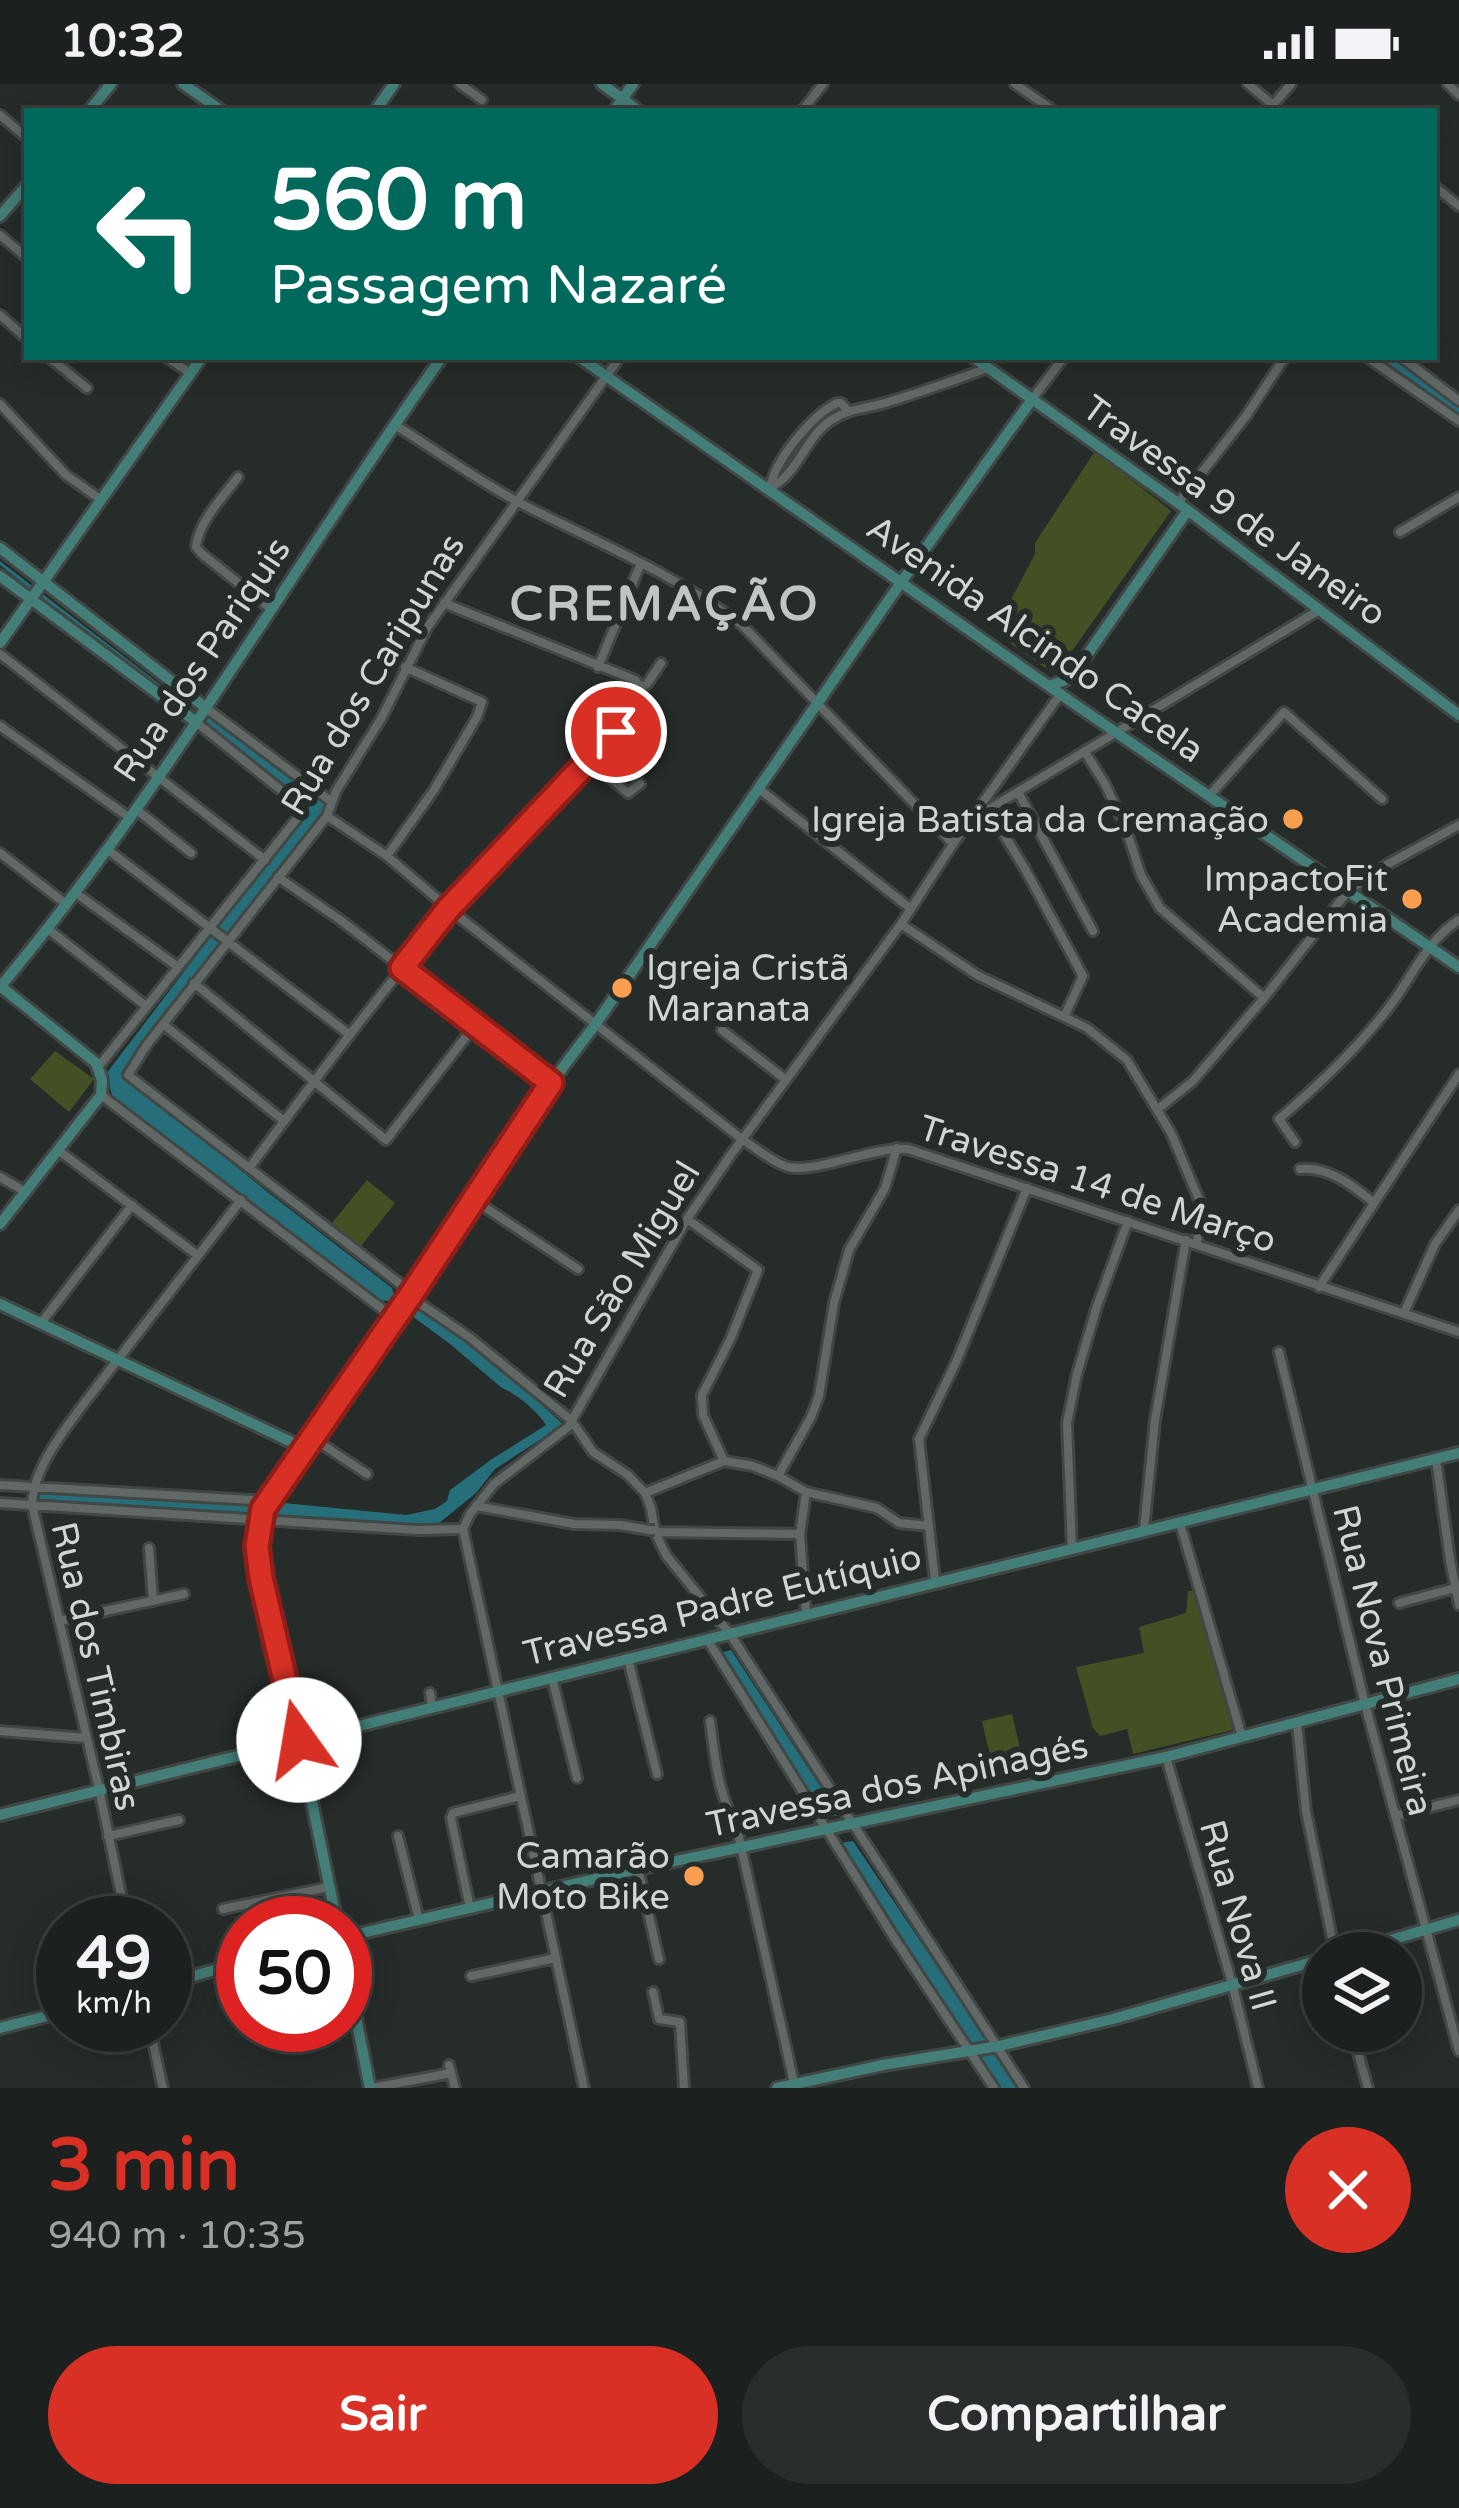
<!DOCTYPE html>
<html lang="pt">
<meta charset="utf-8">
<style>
:root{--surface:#1c211f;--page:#292e2c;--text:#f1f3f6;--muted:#a0a3a4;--line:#3a3e3d;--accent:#d93025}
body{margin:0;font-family:"Varela Round",sans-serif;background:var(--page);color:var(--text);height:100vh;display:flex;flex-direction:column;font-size:45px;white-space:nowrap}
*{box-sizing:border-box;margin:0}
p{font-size:39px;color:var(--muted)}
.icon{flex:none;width:66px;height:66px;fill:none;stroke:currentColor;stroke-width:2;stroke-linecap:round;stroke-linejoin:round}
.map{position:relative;height:2004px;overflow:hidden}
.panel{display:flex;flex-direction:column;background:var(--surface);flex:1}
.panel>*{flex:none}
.guide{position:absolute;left:24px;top:24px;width:1413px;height:252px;border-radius:0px;box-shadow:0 6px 30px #0003,0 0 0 3px var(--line);background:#00695c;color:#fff;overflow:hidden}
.buttons{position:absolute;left:1302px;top:1848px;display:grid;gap:24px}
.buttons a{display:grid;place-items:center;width:120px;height:120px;border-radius:50%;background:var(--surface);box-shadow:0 6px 30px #0003,0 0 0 3px var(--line);font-size:60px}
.speed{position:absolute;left:36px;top:1812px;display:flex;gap:24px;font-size:60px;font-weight:700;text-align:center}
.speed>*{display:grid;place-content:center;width:156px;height:156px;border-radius:50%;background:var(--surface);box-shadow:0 6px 30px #0003,0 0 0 3px var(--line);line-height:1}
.speed small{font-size:30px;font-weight:400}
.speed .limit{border:18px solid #d22;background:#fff;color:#111}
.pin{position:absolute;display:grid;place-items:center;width:102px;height:102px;color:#fff;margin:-51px;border:6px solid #fff;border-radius:50%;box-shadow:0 3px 12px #0007}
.me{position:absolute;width:132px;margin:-66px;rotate:347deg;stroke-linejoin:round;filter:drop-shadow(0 0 9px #0008)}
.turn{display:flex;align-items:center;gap:42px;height:252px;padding:0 48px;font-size:54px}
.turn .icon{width:156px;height:156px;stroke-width:2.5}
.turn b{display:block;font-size:84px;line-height:102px}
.round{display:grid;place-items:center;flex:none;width:126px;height:126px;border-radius:63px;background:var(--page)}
.overview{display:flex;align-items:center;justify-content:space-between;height:204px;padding:0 48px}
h1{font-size:72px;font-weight:700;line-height:90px;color:var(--accent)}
.button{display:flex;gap:24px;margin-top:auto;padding:24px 48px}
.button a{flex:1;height:138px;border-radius:72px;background:var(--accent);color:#fff;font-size:48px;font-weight:700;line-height:138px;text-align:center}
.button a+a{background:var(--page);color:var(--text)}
.status{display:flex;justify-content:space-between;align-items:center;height:84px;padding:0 60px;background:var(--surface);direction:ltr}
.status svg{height:33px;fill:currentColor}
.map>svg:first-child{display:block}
.green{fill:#425023}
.water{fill:#266f7a}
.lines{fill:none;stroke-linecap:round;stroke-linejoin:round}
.stream{stroke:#266f7a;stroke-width:3}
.canal{stroke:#266f7a;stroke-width:9}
.street-casing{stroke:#414744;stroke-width:14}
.secondary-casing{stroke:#414744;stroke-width:16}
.street{stroke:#616865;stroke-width:8}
.secondary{stroke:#447e79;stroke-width:10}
.street-bridge-casing{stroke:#414744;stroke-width:14;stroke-linecap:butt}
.street-bridge{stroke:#616865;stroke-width:8}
.route-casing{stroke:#8d1f18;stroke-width:30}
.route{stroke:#d93025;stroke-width:21}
.poi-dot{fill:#fa9f4f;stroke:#262c29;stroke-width:4.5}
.labels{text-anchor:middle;stroke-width:12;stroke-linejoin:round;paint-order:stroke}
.street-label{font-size:36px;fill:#d1d6d4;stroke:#262c29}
.poi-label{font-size:36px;fill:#d1d6d4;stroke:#262c29;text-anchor:end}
.district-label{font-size:48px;font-weight:bold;letter-spacing:3px;fill:#bec7c3;stroke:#262c29}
</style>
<div class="status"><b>10:32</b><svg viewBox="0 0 49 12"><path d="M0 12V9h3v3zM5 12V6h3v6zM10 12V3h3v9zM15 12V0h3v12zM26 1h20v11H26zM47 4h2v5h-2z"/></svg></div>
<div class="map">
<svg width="1459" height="2004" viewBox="0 0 1459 2004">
<rect width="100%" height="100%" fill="#262c29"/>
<path class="green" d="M 1095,367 L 1171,427 L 1062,581 L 1051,588 L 1007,557 L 1005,554 L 1015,536 L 1005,527 L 1035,470 L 1035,459 Z
M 55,967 L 94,995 L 69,1028 L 30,995 Z
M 367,1096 L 395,1119 L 361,1162 L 332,1139 Z
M 1188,1507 L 1195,1507 L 1237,1645 L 1133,1670 L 1127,1645 L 1100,1652 L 1093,1644 L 1076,1583 L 1144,1569 L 1139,1543 L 1186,1529 Z
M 1012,1630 L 1024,1681 L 994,1688 L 982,1637 Z"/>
<path class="water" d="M 209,633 L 299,701 L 324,715 L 327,724 L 228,850 L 218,842 L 308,730 L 309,722 L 203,640 Z
M 212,851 L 220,858 L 125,987 L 127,994 L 270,1110 L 392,1204 L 394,1211 L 389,1217 L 377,1216 L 113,1014 L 106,990 Z
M 413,1220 L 497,1281 L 564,1341 L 557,1350 L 552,1348 L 495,1385 L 476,1409 L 433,1444 L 270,1433 L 274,1418 L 406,1431 L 435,1425 L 447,1417 L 450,1406 L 492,1375 L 546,1341 C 538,1328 517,1310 502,1304 L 450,1260 L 408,1229 Z
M 39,1407 L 248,1421 L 245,1431 L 38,1419 Z
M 731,1566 L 839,1731 L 825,1734 L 720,1569 Z
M 853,1757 L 1019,2004 L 1000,2004 L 841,1759 Z"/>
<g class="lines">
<path class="stream" d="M 0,479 L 32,504
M 40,510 L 208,639"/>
<path class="canal" d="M 1383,273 L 1459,328
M 239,1424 L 282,1426"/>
<g class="street-casing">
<path id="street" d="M 460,0 L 482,16
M 1015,0 L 1054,27
M 1248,0 L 1273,21
M 1448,0 L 1459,11
M 802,27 L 823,0
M 1268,27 L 1291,0
M 0,31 L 27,54
M 1434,102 L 1459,122
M 0,151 L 27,174
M 0,231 L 27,255
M 49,273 L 87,304
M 166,273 L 190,289
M 1367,273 L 1459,337
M 1401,273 L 1459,317
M 1033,314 L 1064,273
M 0,320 L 66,391 L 100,415
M 395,341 C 437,367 478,397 522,420 C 596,458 675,490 742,541 L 953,760
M 238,393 C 223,413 198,438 196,463 L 202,470 L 271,525
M 770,404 C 799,390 805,352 833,335 C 850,324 870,324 888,318 C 922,308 955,296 988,284
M 770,404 C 775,376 811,332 837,319 L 841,319 L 848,327
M 1178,419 L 1246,332 L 1285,273
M 1400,448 L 1459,413
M 444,519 L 635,596 L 640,602
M 0,570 L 265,776
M 598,583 L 641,479
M 206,624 L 332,718
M 0,642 L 130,734
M 1085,668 L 1105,700 L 1125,742 L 1141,791 L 1160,824 L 1264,914
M 591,678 L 628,709 L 640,700
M 758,704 L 911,825
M 1018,708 L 1093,847
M 1209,712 L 1284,628 L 1382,715
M 137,726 L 191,769
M 989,726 L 1025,785 L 1083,892 L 1064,933
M 327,732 L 387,772 L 449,825 L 743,1056 C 757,1065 770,1076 785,1082 C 810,1092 873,1062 908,1065 L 1459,1248
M 976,733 L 1319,526
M 108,766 L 350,951
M 0,769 L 66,820
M 387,772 L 434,706 L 477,633 L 482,618 L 405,583
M 278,793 L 343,838 L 551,999
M 76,809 L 178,883
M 901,840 L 977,891 L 1087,944 L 1127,976 L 1171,1049 L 1200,1118 L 1197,1160
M 48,845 L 146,922
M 194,899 L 386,1056 L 475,941
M 163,940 L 284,1037
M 722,946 L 786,996
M 99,982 L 299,732 L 297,719 L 196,638
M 101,1011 L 394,1234
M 1157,1026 L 1193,997 L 1264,914 L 1348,807 L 1388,780 L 1459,741
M 1295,1058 L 1279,1035 C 1319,1001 1357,965 1390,922 C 1412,893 1427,856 1459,836
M 58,1066 L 197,1171
M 250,1083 C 345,955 440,829 552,716 C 575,692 640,634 641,603 L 647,600 L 661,579
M 1300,1085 C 1328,1082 1352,1101 1373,1118
M 0,1093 L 24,1107
M 474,1116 L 578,1185
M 687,1135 L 758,1186 L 730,1256 L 702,1311 L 703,1331 L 724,1377
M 1319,1203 L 1459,990
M 412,1209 L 128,991 L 146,962 L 327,732 L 336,707 L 381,635 L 427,544 L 620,273
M 422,1221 L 469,1253 L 571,1336 L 593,1368 L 628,1391 L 645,1409 L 651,1424 L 655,1448 L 666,1471 L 730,1550 L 1024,2004
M 1404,1229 L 1435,1160 L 1459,1126
M 41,1239 L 132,1121
M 1279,1268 L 1365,1620 L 1459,1967
M 311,1353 L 367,1390
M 1436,1375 L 1450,1476 L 1459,1521
M 778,1392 L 811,1333 L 819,1312 L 834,1219 L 849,1166 L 885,1104 L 897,1064
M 0,1401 L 268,1417
M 806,1408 L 800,1450 L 806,1529
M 645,1409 L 724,1377 L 753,1382 L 778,1392 L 806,1408 L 877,1424 L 899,1439 L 929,1442
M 0,1419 L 417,1446 L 463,1445
M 476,1422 L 574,1440 L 620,1441 L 650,1446
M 1180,1439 L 1242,1653
M 1144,1446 L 1155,1336 L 1186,1156
M 655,1448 L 800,1450
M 149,1464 L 153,1517
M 1072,1464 L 1067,1339 L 1077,1290 L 1097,1222 L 1128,1137
M 935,1497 L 919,1355 L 957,1276 L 1027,1104
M 1399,1519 L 1455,1504
M 59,1537 L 184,1510
M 707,1555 L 897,1858 L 994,2004
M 628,1575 L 657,1690
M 552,1594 L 577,1694
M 430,1609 L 432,1623
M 710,1637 C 716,1680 717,1705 737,1745 L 795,2003
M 1297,1639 L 1306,1727 L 1335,1869
M 0,1647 L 86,1654
M 1166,1673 L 1232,1899 L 1258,2004
M 1395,1732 L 1459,1716
M 108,1752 L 179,1736
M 398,1752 L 419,1836
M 638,1785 L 659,1875
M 470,1824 L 451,1734 L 453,1729 L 520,1712
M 223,1825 L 329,1803
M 127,1839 L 99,1705 L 32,1421 C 33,1385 61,1351 82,1322 L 241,1116
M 471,1892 L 556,1874
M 653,1908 L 659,1935 L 680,1938 L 684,2004
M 100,1941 L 104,1962
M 149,1941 L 163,2004
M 1352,1947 L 1368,2004
M 449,1981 L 455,2004
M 372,2004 L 451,1989
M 584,2004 L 463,1445 L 470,1430 L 494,1400 L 568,1343 L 687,1135 L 730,1072 L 901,840 L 953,760 L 1061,609"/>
</g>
<g class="secondary-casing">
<path id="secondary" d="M 183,0 L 222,27
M 602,0 L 639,27
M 89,27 L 111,0
M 375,27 L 394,0
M 614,27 L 633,0
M 0,132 L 27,101
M 579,273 L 1073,619 L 1459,883
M 973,273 L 1178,419 L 1459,631
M 0,464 L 206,624
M 0,492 L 196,638
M 0,559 L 202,273
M 1050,602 L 1065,596 L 1078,584 L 1188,426
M 0,902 L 96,979 L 102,996 L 101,1011 L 0,1140
M 0,903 C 165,706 293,482 442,273
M 0,1220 L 304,1364
M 0,1731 L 1459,1369
M 337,1839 L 299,1656 L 261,1494 L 257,1462 L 263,1425 L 412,1209 L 551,999 L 595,941 L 902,497 L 1033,314
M 345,1853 L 638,1785 L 1166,1673 L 1459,1595
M 1346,1869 L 1459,1836
M 345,1878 L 370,2004
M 165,1900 L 243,1878
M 0,1944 L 63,1928
M 777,2004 L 883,1981 L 999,1962 L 1113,1935 L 1323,1875"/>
</g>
<use href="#street" class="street"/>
<use href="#secondary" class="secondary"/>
<g class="street-bridge-casing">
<path id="street-bridge" d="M 650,1446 L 655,1446"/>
</g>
<use href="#street-bridge" class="street-bridge"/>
</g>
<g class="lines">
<g class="route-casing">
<path id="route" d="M 299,1656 L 261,1494 L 257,1462 L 263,1425 L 412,1209 L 551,999 L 402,884 L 448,825 L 616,648"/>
</g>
<use href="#route" class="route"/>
</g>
<g class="poi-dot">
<circle cx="1293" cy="735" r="12"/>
<circle cx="1412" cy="815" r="12"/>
<circle cx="622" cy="904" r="12"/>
<circle cx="694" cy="1792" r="12"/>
</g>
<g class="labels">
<g class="street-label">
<text transform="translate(1235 426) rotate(36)" y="13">Travessa 9 de Janeiro</text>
<text transform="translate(1036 554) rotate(35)" y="13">Avenida Alcindo Cacela</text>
<text transform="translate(201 575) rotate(-56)" y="13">Rua dos Pariquis</text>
<text transform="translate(372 590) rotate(-59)" y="13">Rua dos Caripunas</text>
<text transform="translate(1098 1099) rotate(18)" y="13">Travessa 14 de Março</text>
<text transform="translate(621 1195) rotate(-59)" y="13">Rua São Miguel</text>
<text transform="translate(722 1520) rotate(-14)" y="13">Travessa Padre Eutíquio</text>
<text transform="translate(1384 1576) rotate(76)" y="13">Rua Nova Primeira</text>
<text transform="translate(97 1582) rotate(77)" y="13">Rua dos Timbiras</text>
<text transform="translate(897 1700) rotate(-12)" y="13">Travessa dos Apinagés</text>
<text transform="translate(1239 1831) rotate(74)" y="13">Rua Nova II</text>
</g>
<g class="poi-label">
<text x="1269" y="748">Igreja Batista da Cremação</text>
<text x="1388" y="807">ImpactoFit<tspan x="1388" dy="41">Academia</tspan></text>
<text x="646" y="896" text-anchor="start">Igreja Cristã<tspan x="646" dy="41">Maranata</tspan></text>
<text x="670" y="1784">Camarão<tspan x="670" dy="41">Moto Bike</tspan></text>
</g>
<g class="district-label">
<text x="665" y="536">CREMAÇÃO</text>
</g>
</g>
</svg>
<div class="buttons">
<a><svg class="icon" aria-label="layers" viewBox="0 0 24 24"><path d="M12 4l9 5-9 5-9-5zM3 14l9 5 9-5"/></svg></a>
</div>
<div class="speed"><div>49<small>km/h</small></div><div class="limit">50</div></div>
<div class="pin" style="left:616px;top:648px;background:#d93025"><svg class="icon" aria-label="arrive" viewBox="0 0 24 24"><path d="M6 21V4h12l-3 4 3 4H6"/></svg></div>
<svg class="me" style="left:299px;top:1656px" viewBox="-20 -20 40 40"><circle r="19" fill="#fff"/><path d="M0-13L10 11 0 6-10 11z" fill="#d93025"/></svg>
<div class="guide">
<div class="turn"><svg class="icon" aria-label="left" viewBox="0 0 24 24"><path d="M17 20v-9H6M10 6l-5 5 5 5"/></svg><div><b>560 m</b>Passagem Nazaré</div></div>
</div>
</div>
<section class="panel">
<div class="overview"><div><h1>3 min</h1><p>940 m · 10:35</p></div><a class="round" style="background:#d93025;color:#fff"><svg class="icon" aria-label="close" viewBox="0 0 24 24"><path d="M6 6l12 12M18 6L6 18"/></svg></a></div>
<div class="button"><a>Sair</a><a>Compartilhar</a></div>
</section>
